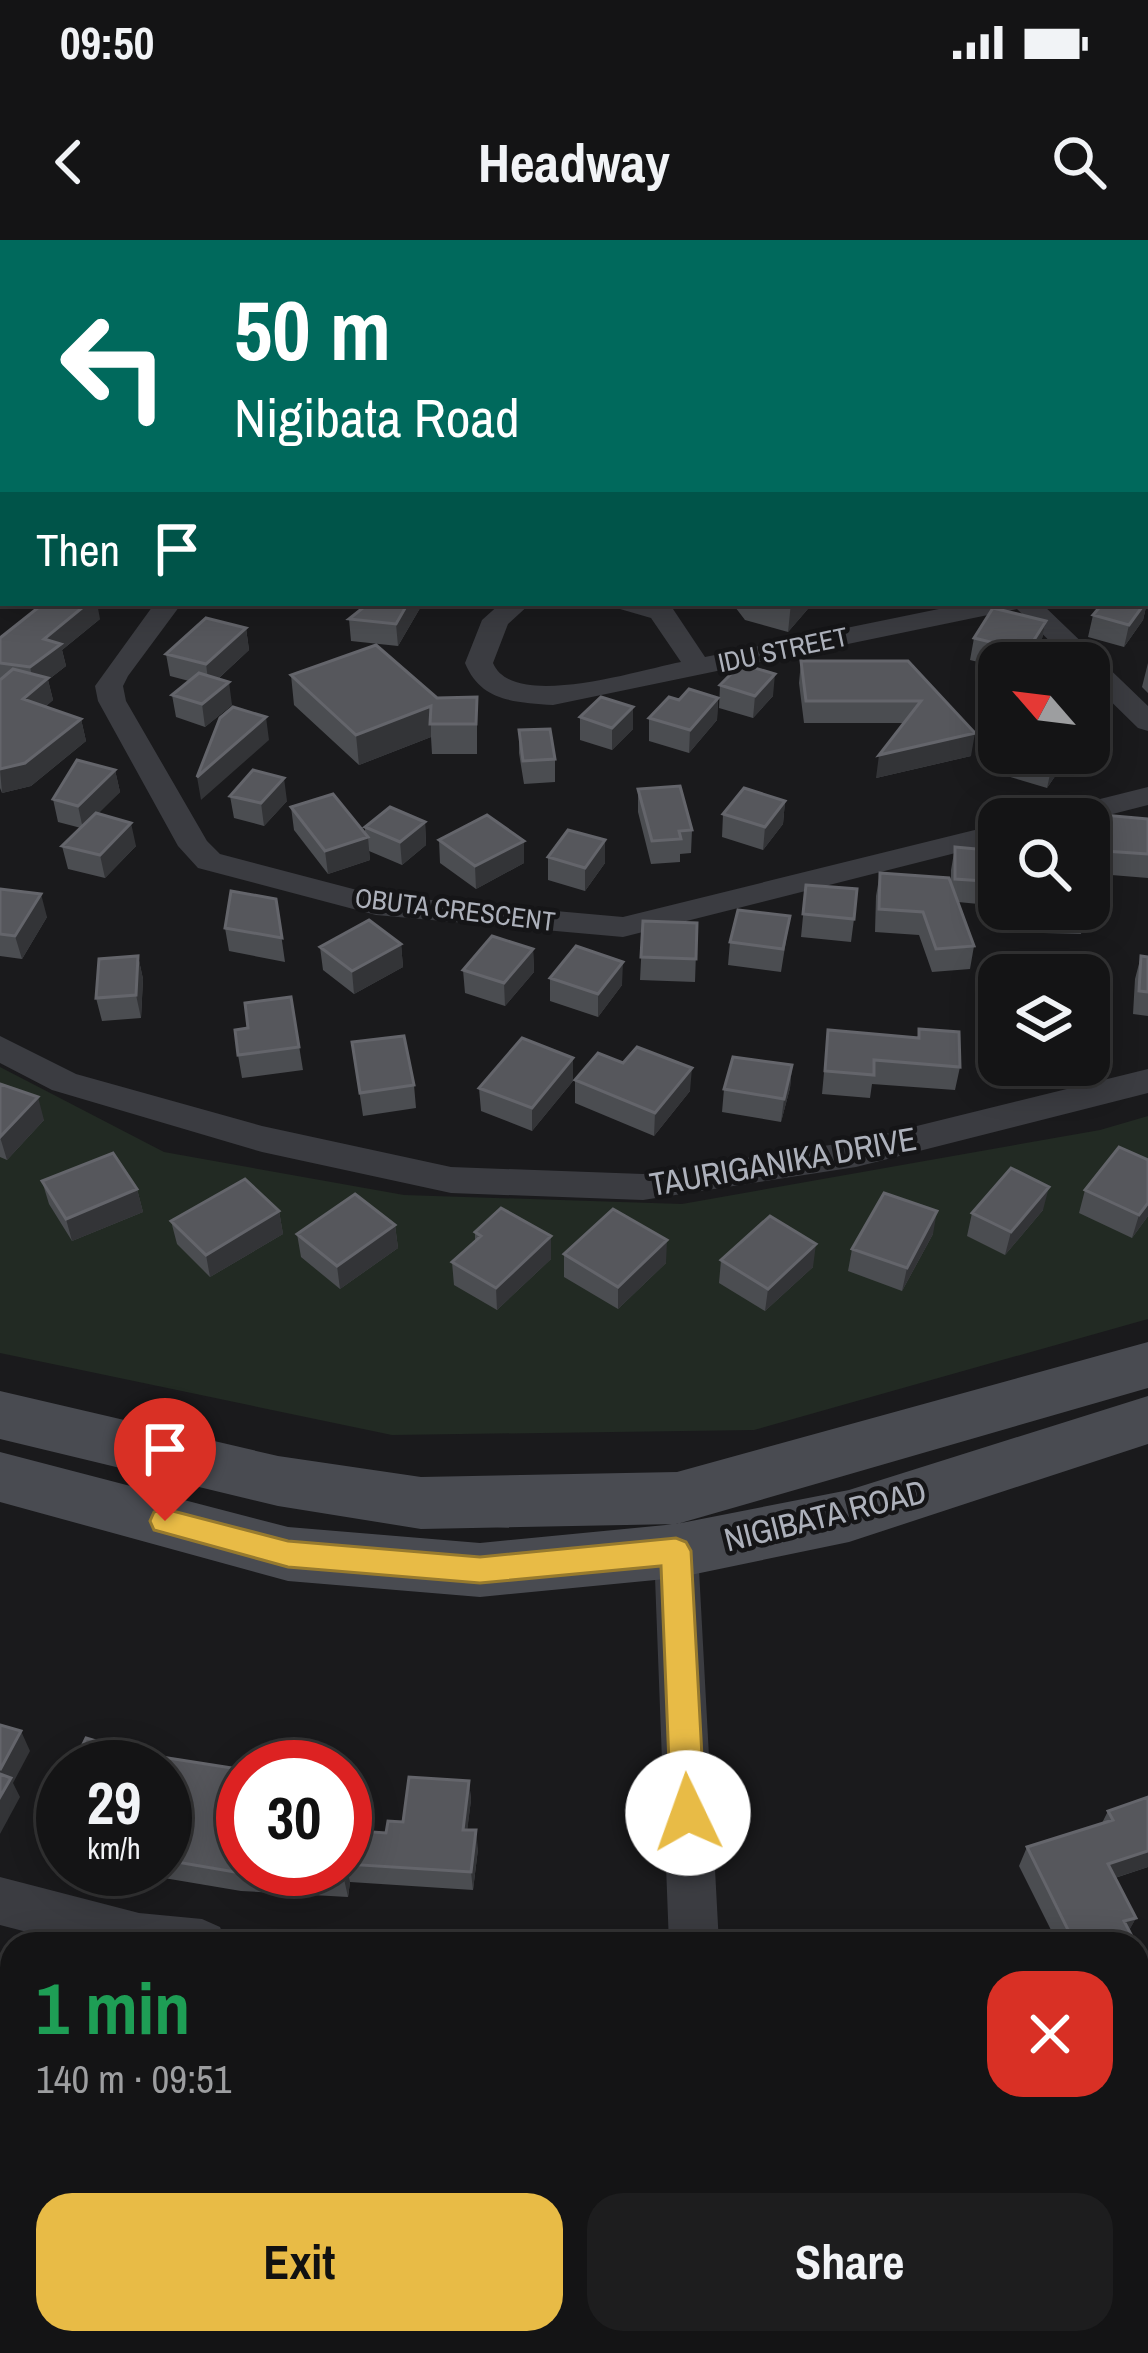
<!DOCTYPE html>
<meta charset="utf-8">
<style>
:root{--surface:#141415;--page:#1d1d1e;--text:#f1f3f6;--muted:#9d9ea0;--line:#333334;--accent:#e8bb46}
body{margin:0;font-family:"Archivo Narrow",sans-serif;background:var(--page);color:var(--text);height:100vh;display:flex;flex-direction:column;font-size:45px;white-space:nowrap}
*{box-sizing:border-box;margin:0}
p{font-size:39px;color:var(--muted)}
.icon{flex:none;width:66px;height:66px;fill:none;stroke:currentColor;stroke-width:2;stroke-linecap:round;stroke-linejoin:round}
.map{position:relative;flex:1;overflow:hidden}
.panel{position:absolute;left:0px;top:1692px;width:1149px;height:423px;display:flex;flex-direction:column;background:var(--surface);border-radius:36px 36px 0 0;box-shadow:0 6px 30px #0003,0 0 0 3px var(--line)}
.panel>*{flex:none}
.banner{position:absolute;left:0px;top:0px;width:1149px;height:366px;box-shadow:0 6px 30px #0003,0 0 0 3px var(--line);background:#00695c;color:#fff;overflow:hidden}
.needle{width:78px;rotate:298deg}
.controls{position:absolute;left:978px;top:402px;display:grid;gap:24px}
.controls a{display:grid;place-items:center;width:132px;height:132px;border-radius:24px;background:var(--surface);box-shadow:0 6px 30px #0003,0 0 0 3px var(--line);font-size:60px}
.speed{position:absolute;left:36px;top:1500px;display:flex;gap:24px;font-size:60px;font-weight:700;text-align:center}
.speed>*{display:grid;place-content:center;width:156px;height:156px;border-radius:50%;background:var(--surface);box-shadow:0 6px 30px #0003,0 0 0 3px var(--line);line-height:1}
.speed small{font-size:30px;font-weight:400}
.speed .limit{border:18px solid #d22;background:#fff;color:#111}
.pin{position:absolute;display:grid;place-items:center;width:102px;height:102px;color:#fff;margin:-123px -51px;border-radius:50% 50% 50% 0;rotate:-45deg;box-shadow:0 0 12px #0007}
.pin .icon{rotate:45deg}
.me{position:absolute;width:132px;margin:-66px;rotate:357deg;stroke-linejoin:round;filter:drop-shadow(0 0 9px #0008)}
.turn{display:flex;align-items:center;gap:42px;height:252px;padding:0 36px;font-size:54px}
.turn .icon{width:156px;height:156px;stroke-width:2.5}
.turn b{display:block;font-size:84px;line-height:102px}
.then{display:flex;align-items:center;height:114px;padding:0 36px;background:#0003;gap:24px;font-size:45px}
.round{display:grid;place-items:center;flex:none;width:126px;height:126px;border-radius:36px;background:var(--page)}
.headline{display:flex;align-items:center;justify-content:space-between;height:204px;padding:0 36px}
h1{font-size:72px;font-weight:800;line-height:90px;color:#1e9e55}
.action{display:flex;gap:24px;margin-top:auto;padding:24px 36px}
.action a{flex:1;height:138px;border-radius:36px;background:var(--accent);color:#111;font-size:48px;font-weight:800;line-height:138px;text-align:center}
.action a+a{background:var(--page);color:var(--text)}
.status{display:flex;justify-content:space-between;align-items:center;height:84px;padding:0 60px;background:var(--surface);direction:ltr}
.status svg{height:33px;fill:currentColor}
header{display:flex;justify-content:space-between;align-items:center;height:156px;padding:0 36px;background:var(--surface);font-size:54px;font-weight:800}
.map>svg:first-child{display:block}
.green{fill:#222a23}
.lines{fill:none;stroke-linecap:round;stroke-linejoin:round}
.lane{fill:#3b3c41;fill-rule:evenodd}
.street{fill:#3b3c41;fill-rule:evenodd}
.secondary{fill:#494b51;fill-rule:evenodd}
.wall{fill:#4b4d51}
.shaded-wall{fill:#333437}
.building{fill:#56575c;stroke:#64656b;stroke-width:3}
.route{fill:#e8bb46;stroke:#977a2e;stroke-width:3}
.labels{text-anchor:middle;stroke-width:9;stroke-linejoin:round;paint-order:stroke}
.far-street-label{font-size:27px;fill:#adb1bb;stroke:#151517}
.street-label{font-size:33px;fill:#adb1bb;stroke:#151517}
</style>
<div class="status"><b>09:50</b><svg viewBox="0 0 49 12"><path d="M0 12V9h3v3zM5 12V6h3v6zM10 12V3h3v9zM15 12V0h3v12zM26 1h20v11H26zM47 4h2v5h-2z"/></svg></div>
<header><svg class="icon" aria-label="back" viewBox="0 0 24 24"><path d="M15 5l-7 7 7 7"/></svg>Headway<svg class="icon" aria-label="search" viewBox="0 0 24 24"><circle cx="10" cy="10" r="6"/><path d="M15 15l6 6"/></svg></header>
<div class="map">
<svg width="1148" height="2113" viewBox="0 0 1148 2113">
<rect width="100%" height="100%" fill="#1a1a1c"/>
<path class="green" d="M 0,827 L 164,912 L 404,955 L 682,964 L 1100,890 L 1148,876 L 1148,1079 L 754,1190 L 392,1195 L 0,1113 Z"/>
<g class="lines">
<path class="lane" d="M 323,0 L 333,0 L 335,3 L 323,3 Z"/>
<path class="street" d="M 892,0 L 935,0 L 937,3 L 894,3 Z
M 1146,138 L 1148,139 L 1148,153 L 1146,152 Z
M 1146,327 L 1148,327 L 1148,343 L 1146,343 Z
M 0,334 L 3,334 L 3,350 L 0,350 Z
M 155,363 L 182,363 L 128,436 L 123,446 L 126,461 L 207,601 L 220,614 L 376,655 L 623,677 L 999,584 L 999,602 L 623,697 L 376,675 L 198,628 L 178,606 L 98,461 L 95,446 Z
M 501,363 L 531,363 L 508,384 L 493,423 C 513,471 639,430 681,422 L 651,378 L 620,369 L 616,363 L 671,366 L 705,417 L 968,363 L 1041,363 L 1148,466 L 1148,491 L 1138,488 L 1089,440 L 1089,423 L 1072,423 L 1017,369 L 553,465 C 515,462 481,462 465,423 L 482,380 Z
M 1148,547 L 1148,565 L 1089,580 L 1040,579 L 1044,573 Z
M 0,796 L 76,834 L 262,886 L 451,927 L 643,934 L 856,901 L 1148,829 L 1148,853 L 856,927 L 643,960 L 451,953 L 262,912 L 52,850 L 0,823 Z
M 676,1293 L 691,1298 L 698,1311 L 719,1704 L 669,1704 L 654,1311 L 661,1298 Z
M 0,1637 L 139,1673 L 202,1679 L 220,1687 L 227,1704 L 73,1704 L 0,1685 Z
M 678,2103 L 736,2103 L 737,2113 L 679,2113 Z"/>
<path class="secondary" d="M 1148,1102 L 1148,1148 L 677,1284 L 421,1289 L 278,1266 L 0,1199 L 0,1151 L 278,1216 L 421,1237 L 677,1232 Z
M 1148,1156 L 1148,1204 L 849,1302 L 676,1338 L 480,1357 L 288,1341 L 0,1262 L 0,1212 L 288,1287 L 480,1303 L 676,1284 L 849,1250 Z"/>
</g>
<path class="wall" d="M 1148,0 L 1148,118 L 1146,117 L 1146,3 Z
M 1148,358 L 1143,380 L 1124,407 L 1088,397 L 1093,375 Z
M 369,363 L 423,363 L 398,406 L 351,401 L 349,379 Z
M 732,363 L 813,363 L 788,392 L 745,380 Z
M 100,379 L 62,410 L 66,426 L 48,440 L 53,460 L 45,467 L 81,479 L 86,501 L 31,546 L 2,553 L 0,548 L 0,398 Z
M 1046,381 L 1041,403 L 1029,423 L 999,423 L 999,427 L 970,420 L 974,398 Z
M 246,388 L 249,410 L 218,439 L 232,465 L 205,487 L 176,477 L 172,455 L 189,441 L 170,436 L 166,414 Z
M 801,421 L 908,421 L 971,516 L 876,538 L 904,483 L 804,483 L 799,443 Z
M 1148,423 L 1148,453 L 1142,447 Z
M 291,435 L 437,458 L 477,457 L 477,514 L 432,514 L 431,497 L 359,525 L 294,465 Z
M 720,445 L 773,456 L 753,478 L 719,468 Z
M 718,458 L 717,480 L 689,513 L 649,501 L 649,478 L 679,460 Z
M 633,467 L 633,489 L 612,510 L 580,500 L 580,477 Z
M 519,490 L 555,519 L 555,542 L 524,544 L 519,513 Z
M 1004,513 L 1071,513 L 1047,548 L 1000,534 Z
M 115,530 L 120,552 L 98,573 L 136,606 L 105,638 L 68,629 L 62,606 L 81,588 L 58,582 L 53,559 Z
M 638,549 L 692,590 L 691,613 L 680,614 L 680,622 L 651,624 L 638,572 Z
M 230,556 L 287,561 L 264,586 L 234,578 Z
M 785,561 L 783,584 L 763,610 L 722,597 L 723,574 Z
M 291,567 L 365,595 L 365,587 L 425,582 L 426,605 L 402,625 L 369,611 L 370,620 L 328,634 L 294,590 Z
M 1103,575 L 1148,579 L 1148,638 L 1099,634 L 1097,598 Z
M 439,600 L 524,623 L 476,649 L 440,623 Z
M 955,607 L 999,611 L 999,666 L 958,662 L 974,706 L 970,729 L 932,732 L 919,695 L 875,692 L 876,656 L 880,633 L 951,645 L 951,630 Z
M 548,617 L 605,623 L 585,651 L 548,640 Z
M 806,645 L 854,679 L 851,702 L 801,697 Z
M 0,649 L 47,677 L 22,719 L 0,716 Z
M 276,659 L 285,722 L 229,711 L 225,688 Z
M 1039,669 L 1086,669 L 1081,694 L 1043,693 Z
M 790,676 L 781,732 L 728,725 L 730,702 Z
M 643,681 L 697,683 L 695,742 L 640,740 Z
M 401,704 L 403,727 L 354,754 L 323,730 L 320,707 Z
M 533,709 L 534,732 L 505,766 L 465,753 L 463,730 Z
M 138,716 L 143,739 L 141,778 L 102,781 L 96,758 Z
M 1141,716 L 1148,717 L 1148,776 L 1133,774 L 1135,739 Z
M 550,738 L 622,745 L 598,777 L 550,761 Z
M 1089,748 L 1107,783 L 1100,806 L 1089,805 Z
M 991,754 L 999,755 L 999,818 L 987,818 L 987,777 Z
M 291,757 L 303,830 L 242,838 L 238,815 Z
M 919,789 L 960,827 L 955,850 L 872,844 L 870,858 L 822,854 L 828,790 L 918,798 Z
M 352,802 L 414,845 L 416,868 L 363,876 Z
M 573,818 L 573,841 L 532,891 L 481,871 L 479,848 Z
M 792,825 L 790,848 L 781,882 L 722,872 L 724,849 Z
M 575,840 L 690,851 L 654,896 L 575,863 Z
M 0,844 L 44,880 L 7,920 L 0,917 Z
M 1148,920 L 1148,976 L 1132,998 L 1079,973 L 1085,950 Z
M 42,941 L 137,949 L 143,972 L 72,1001 L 49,964 Z
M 1043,970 L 1005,1015 L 967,996 L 972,973 Z
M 279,971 L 283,994 L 210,1037 L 177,1004 L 171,981 Z
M 395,985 L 398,1008 L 340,1049 L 301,1017 L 297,994 Z
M 475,992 L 551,996 L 551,1019 L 497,1070 L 454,1045 L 452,1022 L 475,1001 Z
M 933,994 L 902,1051 L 848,1031 L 852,1009 Z
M 564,1014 L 666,1023 L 618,1069 L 564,1037 Z
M 721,1020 L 813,1027 L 765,1071 L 719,1043 Z
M 165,1527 L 236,1572 L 345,1590 L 386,1593 L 469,1541 L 471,1560 L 467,1590 L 478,1609 L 473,1650 L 350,1642 L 348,1657 L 241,1651 L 152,1636 L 149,1629 L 165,1629 Z
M 63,1547 L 63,1602 L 56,1601 L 47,1581 Z
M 1148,1557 L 1148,1627 L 1115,1638 L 1136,1678 L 1129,1690 L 1134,1700 L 1131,1704 L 1058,1704 L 1019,1626 L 1027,1607 L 1102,1583 L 1108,1571 Z
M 12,1737 L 12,1909 L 0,1906 L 0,1774 L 2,1774 Z
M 1148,1752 L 1148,1894 L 1147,1894 L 1137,1875 L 1137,1756 Z"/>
<path class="shaded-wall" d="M 147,0 L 175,0 L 171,3 L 143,3 Z
M 3,124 L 3,148 L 2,149 L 0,127 Z
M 1148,359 L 1143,380 L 1124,407 L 1129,385 Z
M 88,363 L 97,363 L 100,379 L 62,410 L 66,426 L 48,440 L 53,460 L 28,482 L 23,459 L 35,449 L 30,427 L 44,399 Z
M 408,363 L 423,363 L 398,406 L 396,384 Z
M 791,363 L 813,363 L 788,392 Z
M 1046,381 L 1041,403 L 1029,423 L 1025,423 L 1027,411 Z
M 246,388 L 249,410 L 209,447 L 206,424 Z
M 775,434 L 773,456 L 753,478 L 755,456 Z
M 229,442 L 232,465 L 205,487 L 202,464 Z
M 718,458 L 717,480 L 689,513 L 690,490 Z
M 431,466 L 431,497 L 359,525 L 356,495 Z
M 633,467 L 633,489 L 612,510 L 612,488 Z
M 266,477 L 269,500 L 201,560 L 197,537 Z
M 81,479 L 86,501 L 31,546 L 2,553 L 0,529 Z
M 975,493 L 971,516 L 876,538 L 879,515 Z
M 1061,513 L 1071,513 L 1047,548 L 1052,525 Z
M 115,530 L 120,552 L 83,589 L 78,566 Z
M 284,538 L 287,561 L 264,586 L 261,563 Z
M 785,561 L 783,584 L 763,610 L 765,587 Z
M 425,582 L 426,605 L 402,625 L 400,602 Z
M 131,583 L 136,606 L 105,638 L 100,615 Z
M 368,597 L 370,620 L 328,634 L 325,611 Z
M 605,600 L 605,623 L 585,651 L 585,628 Z
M 524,601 L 524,623 L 476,649 L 475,626 Z
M 41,654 L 47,677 L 22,719 L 15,696 Z
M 401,704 L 403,727 L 354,754 L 352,731 Z
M 533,709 L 534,732 L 505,766 L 504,743 Z
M 138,716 L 143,739 L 141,778 L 136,755 Z
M 623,722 L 622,745 L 598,777 L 598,754 Z
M 573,818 L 573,841 L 532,891 L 532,868 Z
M 792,825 L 790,848 L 781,882 L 784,859 Z
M 692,828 L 690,851 L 654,896 L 655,873 Z
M 38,857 L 44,880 L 7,920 L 0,897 Z
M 1049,947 L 1043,970 L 1005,1015 L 1011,992 Z
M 137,949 L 143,972 L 72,1001 L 66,979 Z
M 1148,963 L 1148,976 L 1132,998 L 1139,975 Z
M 279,971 L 283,994 L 210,1037 L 206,1015 Z
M 937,971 L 933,994 L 902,1051 L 907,1028 Z
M 395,985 L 398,1008 L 340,1049 L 337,1026 Z
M 551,996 L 551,1019 L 497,1070 L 496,1048 Z
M 667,1000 L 666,1023 L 618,1069 L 618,1047 Z
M 816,1004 L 813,1027 L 765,1071 L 768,1049 Z
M 21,1491 L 30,1511 L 13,1543 L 20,1557 L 0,1594 L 0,1530 Z
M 238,1529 L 243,1549 L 230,1589 L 224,1570 Z
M 469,1541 L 471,1560 L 465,1609 L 463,1590 Z
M 476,1590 L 478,1609 L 473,1650 L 471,1632 Z
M 1148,1611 L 1148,1627 L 1099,1643 L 1108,1624 Z
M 346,1624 L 350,1642 L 348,1657 L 344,1639 Z
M 1136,1678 L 1126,1696 L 1124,1681 Z
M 166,2103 L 177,2103 L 175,2113 L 165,2113 Z
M 328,2103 L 334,2103 L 333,2113 L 327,2113 Z"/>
<path class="building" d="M 0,0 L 147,0 L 143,3 L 3,3 L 3,124 L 0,127 Z
M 332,0 L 474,0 L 479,3 L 329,3 Z
M 508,0 L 807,0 L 803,3 L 505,3 Z
M 932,0 L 969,0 L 968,3 L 931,3 Z
M 1063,0 L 1148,0 L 1148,2 L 1063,3 Z
M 1146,4 L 1148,11 L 1148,95 L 1146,94 Z
M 0,146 L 3,147 L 3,251 L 0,250 Z
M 44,363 L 88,363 L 44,399 L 61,404 L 30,427 L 0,423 L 0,398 Z
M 369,363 L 408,363 L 396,384 L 349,379 Z
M 1103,363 L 1145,363 L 1129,385 L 1093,375 Z
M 993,368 L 1046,381 L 1027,411 L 974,398 Z
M 206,378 L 246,388 L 206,424 L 166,414 Z
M 376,405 L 437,458 L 477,457 L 476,484 L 430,484 L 431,466 L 356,495 L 291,435 Z
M 801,421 L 908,421 L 975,493 L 879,515 L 921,461 L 806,461 Z
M 741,424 L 775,434 L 755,456 L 720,445 Z
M 13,429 L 48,438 L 23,459 L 81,479 L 25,523 L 0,529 L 0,440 Z
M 199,433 L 229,442 L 202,464 L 172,455 Z
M 689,449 L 718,458 L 690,490 L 649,478 L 669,457 L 679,460 Z
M 601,457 L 633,467 L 612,488 L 580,477 Z
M 233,467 L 266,477 L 197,537 L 220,478 Z
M 550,489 L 555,519 L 523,521 L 519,490 Z
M 1009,513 L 1061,513 L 1052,525 Z
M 77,520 L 115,530 L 78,566 L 53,559 Z
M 253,530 L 284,538 L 261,563 L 230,556 Z
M 680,546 L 692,590 L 679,591 L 681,599 L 652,601 L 638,549 Z
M 744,548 L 785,561 L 765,587 L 723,574 Z
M 333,554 L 368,597 L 325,611 L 291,567 Z
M 390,567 L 425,582 L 400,602 L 365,587 Z
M 96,573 L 131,583 L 100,615 L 62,606 Z
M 487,575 L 524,601 L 475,626 L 439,600 Z
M 1103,575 L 1148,579 L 1148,614 L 1105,611 Z
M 568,590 L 605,600 L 585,628 L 548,617 Z
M 955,607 L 999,611 L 999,642 L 955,639 Z
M 880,633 L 949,638 L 974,706 L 936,709 L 923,672 L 879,669 Z
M 806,645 L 857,649 L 854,679 L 803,674 Z
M 0,649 L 41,654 L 15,696 L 0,694 Z
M 231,651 L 276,659 L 282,698 L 225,688 Z
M 1086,669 L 1087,671 L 1048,669 Z
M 738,670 L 790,676 L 783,709 L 730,702 Z
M 369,680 L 401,704 L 352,731 L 320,707 Z
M 643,681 L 697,683 L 696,719 L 641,717 Z
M 492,696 L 533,709 L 504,743 L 463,730 Z
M 576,706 L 623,722 L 598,754 L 550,738 Z
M 138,716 L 136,755 L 96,758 L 99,719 Z
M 1141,716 L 1148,717 L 1148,752 L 1139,751 Z
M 1089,748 L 1101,749 L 1107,783 L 1089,781 Z
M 991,754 L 999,755 L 999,795 L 992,795 Z
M 291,757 L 299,807 L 238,815 L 235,790 L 248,788 L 245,763 Z
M 919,789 L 959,792 L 960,827 L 874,820 L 874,835 L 825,831 L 828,790 L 919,798 Z
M 404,796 L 414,845 L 360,853 L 352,802 Z
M 522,798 L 573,818 L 532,868 L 479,848 Z
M 637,807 L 692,828 L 655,873 L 575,840 L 598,813 L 623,823 Z
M 733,817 L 792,825 L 784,859 L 724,849 Z
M 0,844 L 38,857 L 0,897 Z
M 1119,907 L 1148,920 L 1148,963 L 1139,975 L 1085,950 Z
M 113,913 L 137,949 L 66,979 L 42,941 Z
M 1011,928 L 1049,947 L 1011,992 L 972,973 Z
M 245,939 L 279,971 L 206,1015 L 171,981 Z
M 884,953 L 937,971 L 907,1028 L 852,1009 Z
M 355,954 L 395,985 L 337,1026 L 297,994 Z
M 501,968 L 551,996 L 496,1048 L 452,1022 L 481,996 L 475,992 Z
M 613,969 L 667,1000 L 618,1047 L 564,1014 Z
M 770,976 L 816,1004 L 768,1049 L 721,1020 Z
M 0,1485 L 21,1491 L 0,1530 Z
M 86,1498 L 136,1513 L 238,1529 L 224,1570 L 243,1573 L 243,1629 L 345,1629 L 345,1590 L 386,1593 L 388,1581 L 403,1582 L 409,1537 L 469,1541 L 463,1590 L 476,1590 L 471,1632 L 346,1624 L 344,1639 L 235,1632 L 165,1620 L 165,1527 L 72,1527 Z
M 0,1534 L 11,1538 L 0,1557 Z
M 63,1547 L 63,1585 L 47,1581 Z
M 1148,1557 L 1148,1611 L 1108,1624 L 1136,1678 L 1124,1681 L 1134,1700 L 1121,1704 L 1075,1704 L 1027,1607 L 1113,1580 L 1108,1571 Z
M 12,1737 L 12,1896 L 0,1893 L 0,1774 L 2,1774 Z
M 1148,1752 L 1148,1860 L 1137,1840 L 1137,1756 Z
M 96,2103 L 166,2103 L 165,2113 L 94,2113 Z
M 242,2103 L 328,2103 L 327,2113 L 241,2113 Z
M 376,2103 L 442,2103 L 442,2113 L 376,2113 Z
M 515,2103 L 595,2103 L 595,2113 L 515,2113 Z"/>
<path class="route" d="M 165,1269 L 288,1301 L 480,1317 L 676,1298 L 686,1302 L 691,1311 L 705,1573 L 700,1584 L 688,1589 L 676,1584 L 671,1573 L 661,1326 L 480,1343 L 288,1327 L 154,1290 L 150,1281 L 154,1272 Z"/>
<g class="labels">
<g class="far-street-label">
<text transform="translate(783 410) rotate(-12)" y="9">IDU STREET</text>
<text transform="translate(455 670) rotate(7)" y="9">OBUTA CRESCENT</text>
</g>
<g class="street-label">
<text transform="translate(783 921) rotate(-10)" y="12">TAURIGANIKA DRIVE</text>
<text transform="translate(825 1275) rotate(-14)" y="12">NIGIBATA ROAD</text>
</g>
</g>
</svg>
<div class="controls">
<a><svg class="needle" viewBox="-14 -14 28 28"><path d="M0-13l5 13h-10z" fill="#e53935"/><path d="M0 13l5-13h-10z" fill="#9d9ea0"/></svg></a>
<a><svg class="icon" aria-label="search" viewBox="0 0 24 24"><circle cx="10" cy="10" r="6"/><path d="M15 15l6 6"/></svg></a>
<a><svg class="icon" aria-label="layers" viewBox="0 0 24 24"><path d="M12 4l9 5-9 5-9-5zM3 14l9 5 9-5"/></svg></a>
</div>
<div class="speed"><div>29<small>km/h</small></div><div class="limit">30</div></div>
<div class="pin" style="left:165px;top:1281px;background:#d93025"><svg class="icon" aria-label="arrive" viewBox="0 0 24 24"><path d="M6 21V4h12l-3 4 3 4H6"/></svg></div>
<svg class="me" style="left:688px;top:1573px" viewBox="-20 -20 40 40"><circle r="19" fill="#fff"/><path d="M0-13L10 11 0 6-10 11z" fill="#e8bb46"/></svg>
<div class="banner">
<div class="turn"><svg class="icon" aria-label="left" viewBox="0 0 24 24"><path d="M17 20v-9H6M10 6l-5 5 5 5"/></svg><div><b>50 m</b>Nigibata Road</div></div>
<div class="then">Then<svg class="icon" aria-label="arrive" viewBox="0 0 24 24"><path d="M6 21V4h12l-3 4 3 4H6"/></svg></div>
</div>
<section class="panel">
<div class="headline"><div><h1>1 min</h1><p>140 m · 09:51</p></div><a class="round" style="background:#d93025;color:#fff"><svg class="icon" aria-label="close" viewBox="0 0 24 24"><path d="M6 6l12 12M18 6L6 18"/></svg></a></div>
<div class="action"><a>Exit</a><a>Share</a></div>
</section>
</div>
